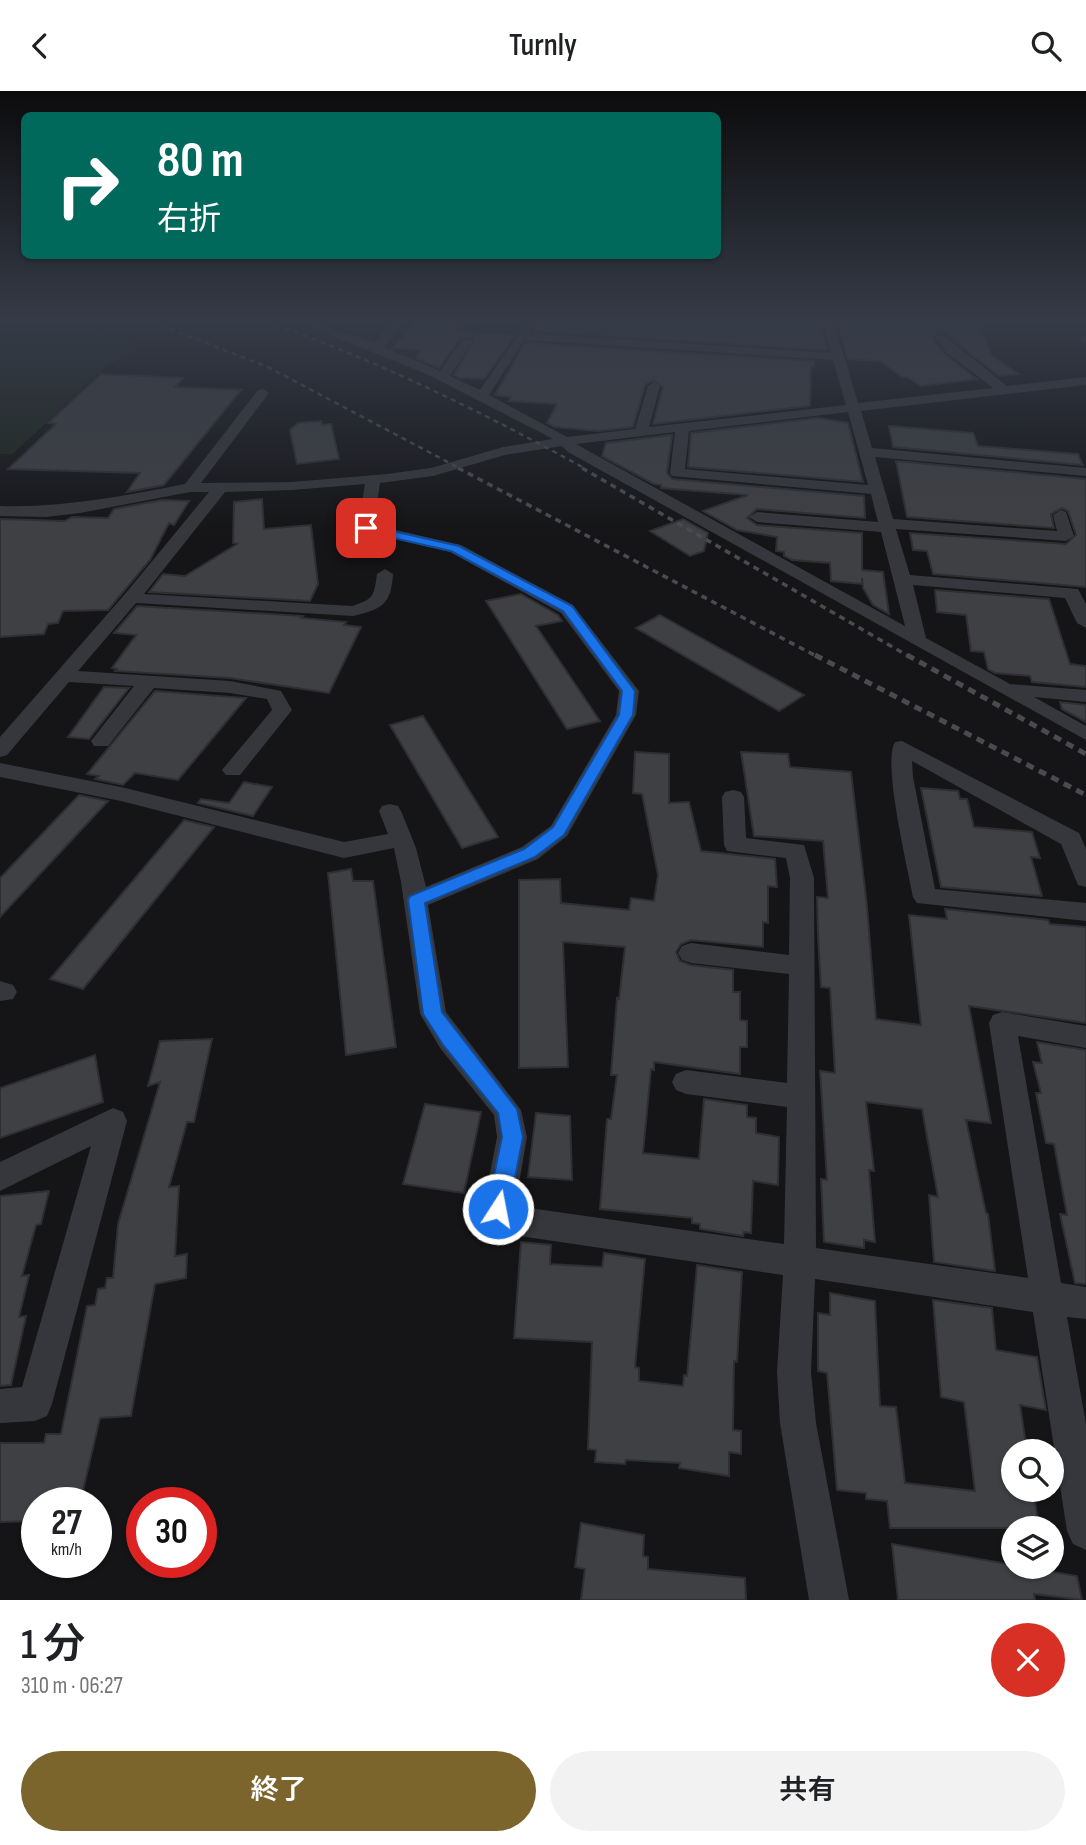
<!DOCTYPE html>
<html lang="ja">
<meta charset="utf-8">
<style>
:root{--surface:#fff;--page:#f2f2f2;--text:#202124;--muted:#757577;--accent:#7c642d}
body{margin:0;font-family:"Sofia Sans Condensed","Noto Sans JP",sans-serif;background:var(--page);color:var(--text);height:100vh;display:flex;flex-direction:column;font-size:26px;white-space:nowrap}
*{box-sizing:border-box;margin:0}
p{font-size:23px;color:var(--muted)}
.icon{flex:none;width:38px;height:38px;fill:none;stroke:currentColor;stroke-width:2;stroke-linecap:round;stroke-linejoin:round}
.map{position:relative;height:1509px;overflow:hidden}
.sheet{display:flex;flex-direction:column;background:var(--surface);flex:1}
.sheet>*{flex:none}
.banner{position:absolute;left:21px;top:21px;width:700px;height:147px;border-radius:10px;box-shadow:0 2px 5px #0004;background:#00695c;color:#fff;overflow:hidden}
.controls{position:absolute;left:1001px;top:1348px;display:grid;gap:14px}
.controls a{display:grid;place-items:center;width:63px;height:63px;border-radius:50%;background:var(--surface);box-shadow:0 2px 5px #0004;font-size:35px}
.speed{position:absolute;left:21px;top:1396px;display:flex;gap:14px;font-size:35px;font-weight:700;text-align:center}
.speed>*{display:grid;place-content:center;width:91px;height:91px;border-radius:50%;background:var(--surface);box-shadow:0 2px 5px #0004;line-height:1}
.speed small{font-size:18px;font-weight:400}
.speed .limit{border:10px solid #d22;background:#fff;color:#111}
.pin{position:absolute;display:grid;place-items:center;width:60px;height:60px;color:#fff;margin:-30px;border-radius:14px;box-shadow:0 4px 10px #0006}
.me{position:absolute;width:77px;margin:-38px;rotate:11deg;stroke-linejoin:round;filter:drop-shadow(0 0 5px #0008)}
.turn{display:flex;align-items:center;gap:24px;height:147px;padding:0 21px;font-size:32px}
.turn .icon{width:91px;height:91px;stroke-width:2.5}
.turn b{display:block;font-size:49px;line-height:60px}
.round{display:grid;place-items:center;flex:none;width:74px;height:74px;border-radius:37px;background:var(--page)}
.headline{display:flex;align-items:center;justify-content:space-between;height:119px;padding:0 21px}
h1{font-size:42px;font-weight:600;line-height:52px}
.button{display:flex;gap:14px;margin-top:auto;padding:14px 21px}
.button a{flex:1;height:80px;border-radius:42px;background:var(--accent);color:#fff;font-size:28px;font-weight:600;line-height:80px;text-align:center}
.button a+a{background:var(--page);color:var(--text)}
header{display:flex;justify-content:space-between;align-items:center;height:91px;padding:0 21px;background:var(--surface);font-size:32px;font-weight:600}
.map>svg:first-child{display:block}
.green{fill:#1d251e}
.building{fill:#3f4044;stroke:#2f2f33;stroke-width:2}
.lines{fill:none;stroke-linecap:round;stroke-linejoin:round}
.minor{fill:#36373c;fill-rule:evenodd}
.rail-far2{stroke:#494b51;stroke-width:2.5;stroke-dasharray:5 4.5;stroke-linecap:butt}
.rail-far1{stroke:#494b51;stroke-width:3.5;stroke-dasharray:6 5;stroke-linecap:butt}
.rail{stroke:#494b51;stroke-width:5;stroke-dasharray:8 6;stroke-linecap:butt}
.route{fill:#1a73e8;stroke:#114b97;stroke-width:2}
</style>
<header><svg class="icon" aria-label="back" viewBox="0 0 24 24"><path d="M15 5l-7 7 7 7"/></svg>Turnly<svg class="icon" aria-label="search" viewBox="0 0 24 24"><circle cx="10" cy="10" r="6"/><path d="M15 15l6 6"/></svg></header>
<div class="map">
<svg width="1086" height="1509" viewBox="0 0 1086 1509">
<rect width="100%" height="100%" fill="#151517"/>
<path class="green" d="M 0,231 L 71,231 L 133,251 L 136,260 L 105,276 L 13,363 L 0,363 Z"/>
<path class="building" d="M 415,231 L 463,231 L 457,240 L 515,244 L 484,288 L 459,287 L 454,284 L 474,249 L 470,246 L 460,247 L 439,277 L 416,267 L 421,259 L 393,257 Z
M 537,231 L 820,231 L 827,259 L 534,240 Z
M 837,231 L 980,231 L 990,263 L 1018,283 L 999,285 L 941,239 L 932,246 L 944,263 L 977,288 L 921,295 L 907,286 L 902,286 L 880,270 L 848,268 Z
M 525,252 L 814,270 L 814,276 L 811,275 L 810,315 L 653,333 L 663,296 L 653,289 L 645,294 L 633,336 L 598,340 L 555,336 L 547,332 L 557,313 L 509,310 L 511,306 L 495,304 Z
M 101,283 L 183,287 L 175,296 L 241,299 L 164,394 L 127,401 L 140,382 L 8,378 L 56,333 L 48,332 Z
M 818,327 L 848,332 L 863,391 L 688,376 L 691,342 Z
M 321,330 L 322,334 L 331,333 L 339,368 L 297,373 L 290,339 L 298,332 Z
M 889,335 L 973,342 L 978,355 L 1078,363 L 1083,374 L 893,356 Z
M 672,344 L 667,382 L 672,388 L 864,405 L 865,427 L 757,418 L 747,427 L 757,434 L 862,442 L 862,479 L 883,481 L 889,523 L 873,514 L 863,497 L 862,487 L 862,493 L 831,490 L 830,472 L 792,469 L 784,465 L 784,461 L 776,460 L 777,446 L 737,439 L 703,420 L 748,404 L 661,397 L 661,394 L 654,393 L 602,365 L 606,352 Z
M 896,370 L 1086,388 L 1086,496 L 933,483 L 927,460 L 913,459 L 910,442 L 1066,453 L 1076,444 L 1068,420 L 1062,417 L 1051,423 L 1054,437 L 907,426 Z
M 262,408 L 264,438 L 311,434 L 318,493 L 310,510 L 149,501 L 163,483 L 185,485 L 237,453 L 233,452 L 234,411 Z
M 162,409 L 189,410 L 174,434 L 169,432 L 150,469 L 108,519 L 63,520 L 58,532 L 48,533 L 44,543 L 0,546 L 0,428 L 65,430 L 72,426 L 108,427 L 114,418 Z
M 683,428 L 708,442 L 704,460 L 690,465 L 650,440 Z
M 935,499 L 1049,508 L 1070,573 L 1086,575 L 1086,596 L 1032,591 L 1030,585 L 995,582 L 988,578 L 984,561 L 971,560 L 966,524 L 937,521 Z
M 521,503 L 558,524 L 562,530 L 536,535 L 600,630 L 567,638 L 486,510 Z
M 137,515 L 303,525 L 301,527 L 346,531 L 344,534 L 361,536 L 329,602 L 230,587 L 115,580 L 117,578 L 112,577 L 136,544 L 114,542 Z
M 660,524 L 804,604 L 779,620 L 636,537 Z
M 104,596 L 129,597 L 89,648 L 68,646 Z
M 155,600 L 246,607 L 178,689 L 135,682 L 123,694 L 95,688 L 99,685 L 87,683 Z
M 1060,611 L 1086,614 L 1086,631 L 1062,618 Z
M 423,625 L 498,746 L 462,757 L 390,634 Z
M 635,661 L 669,663 L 669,712 L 689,711 L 701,760 L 775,768 L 777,796 L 768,795 L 768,832 L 763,831 L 763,856 L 691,849 L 681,853 L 676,861 L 680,870 L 690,874 L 733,879 L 733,901 L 740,901 L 740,929 L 747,930 L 747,956 L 740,956 L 740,983 L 654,971 L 654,979 L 651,978 L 643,1062 L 699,1068 L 704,1008 L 747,1014 L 747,1026 L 756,1027 L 756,1042 L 779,1046 L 778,1094 L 753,1090 L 751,1142 L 744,1141 L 743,1145 L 700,1138 L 700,1133 L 692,1132 L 692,1127 L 600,1118 L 607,1028 L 611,1028 L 617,984 L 611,984 L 617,907 L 619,908 L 625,856 L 563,851 L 568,976 L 519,977 L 519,789 L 560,788 L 561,812 L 629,819 L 631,807 L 654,810 L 658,784 L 642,703 L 633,702 Z
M 741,661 L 788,663 L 790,676 L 851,681 L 867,815 L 876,928 L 921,934 L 909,824 L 947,828 L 945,818 L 1048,829 L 1050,833 L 1086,836 L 1086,932 L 969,915 L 991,1032 L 966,1029 L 986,1122 L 988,1123 L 995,1180 L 934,1171 L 929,1104 L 938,1106 L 922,1018 L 866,1011 L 874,1080 L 869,1079 L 875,1151 L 864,1149 L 864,1157 L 824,1151 L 821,1088 L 827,1089 L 820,980 L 835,982 L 830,897 L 821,896 L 818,845 L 817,806 L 828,807 L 823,750 L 754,745 Z
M 244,691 L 272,696 L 253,725 L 198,712 L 201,708 L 229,712 Z
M 921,697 L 958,700 L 960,708 L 967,708 L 974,736 L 1032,741 L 1040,767 L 1031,766 L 1042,805 L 941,796 Z
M 79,704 L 108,710 L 0,826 L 0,787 Z
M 184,729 L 214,736 L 83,898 L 50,888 Z
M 351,778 L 353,790 L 373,790 L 396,956 L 346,964 L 328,782 Z
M 212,948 L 194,1031 L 187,1031 L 169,1096 L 179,1095 L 175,1165 L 187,1163 L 186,1187 L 155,1193 L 131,1325 L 100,1327 L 80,1412 L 37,1412 L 37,1430 L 0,1431 L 0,1352 L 44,1352 L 46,1343 L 61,1343 L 87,1215 L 95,1214 L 98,1198 L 105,1197 L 107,1187 L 113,1187 L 118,1133 L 160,991 L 148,995 L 160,950 Z
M 1037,951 L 1086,959 L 1086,1193 L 1075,1192 L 1060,1123 L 1067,1124 L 1054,1053 L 1046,1052 L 1036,1002 L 1041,1002 L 1033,971 L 1042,972 Z
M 95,964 L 103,1011 L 0,1047 L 0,997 Z
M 425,1013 L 481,1021 L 464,1102 L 403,1093 Z
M 536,1022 L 570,1025 L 572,1089 L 528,1086 Z
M 49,1100 L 41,1133 L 36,1134 L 22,1185 L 29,1184 L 19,1226 L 26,1225 L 11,1294 L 0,1295 L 0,1105 Z
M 521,1151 L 551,1154 L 550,1173 L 602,1176 L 604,1162 L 645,1168 L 635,1276 L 639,1277 L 639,1290 L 683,1295 L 684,1284 L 687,1285 L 697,1174 L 742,1181 L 737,1271 L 734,1270 L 733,1339 L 741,1340 L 741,1363 L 729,1361 L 729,1385 L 679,1377 L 680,1372 L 626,1369 L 625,1373 L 595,1371 L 596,1359 L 588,1358 L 592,1251 L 514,1247 Z
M 830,1202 L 875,1210 L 880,1315 L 896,1316 L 905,1392 L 975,1400 L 964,1311 L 941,1306 L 933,1209 L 992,1217 L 996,1259 L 1037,1266 L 1046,1319 L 1020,1314 L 1027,1360 L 1013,1360 L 1013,1398 L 1033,1398 L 1039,1437 L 890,1437 L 887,1410 L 866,1408 L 866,1402 L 837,1399 L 827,1282 L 818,1280 L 818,1222 L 830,1224 Z
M 581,1432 L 644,1444 L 643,1465 L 648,1466 L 648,1478 L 745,1487 L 746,1509 L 581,1509 L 585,1478 L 575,1476 Z
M 892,1453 L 1077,1485 L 1082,1509 L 1034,1503 L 1035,1509 L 898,1509 Z"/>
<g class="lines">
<path class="minor" d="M 298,231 L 315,231 L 375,252 L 392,231 L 404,231 L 384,256 L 440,280 L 462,249 L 470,249 L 472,251 L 450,285 L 480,299 L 527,231 L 534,234 L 529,242 L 831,262 L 822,231 L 834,231 L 858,312 L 993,297 L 946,261 L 935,246 L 941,242 L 1007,295 L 1086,286 L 1086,294 L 861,320 L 872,357 L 1086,377 L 1086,385 L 875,366 L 893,428 L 1057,440 L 1053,424 L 1061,419 L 1066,421 L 1074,445 L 1066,450 L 896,438 L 910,484 L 1078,498 L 1086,513 L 1086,537 L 1077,532 L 1065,507 L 913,494 L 926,547 L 1010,593 L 1086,599 L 1086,611 L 1034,606 L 1086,635 L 1086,649 L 568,361 L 562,355 L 505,364 L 433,385 L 380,392 L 374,434 L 461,454 L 573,514 L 639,600 L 636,624 L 567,745 L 538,768 L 428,814 L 446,921 L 521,1019 L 527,1046 L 515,1115 L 784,1153 L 787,1016 L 686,1003 L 676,999 L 672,991 L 676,983 L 686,979 L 787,992 L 789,883 L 691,872 L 682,869 L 678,862 L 682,855 L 691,852 L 789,864 L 790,787 L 786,767 L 727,760 L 724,754 L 722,706 L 725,701 L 733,699 L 741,701 L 744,706 L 746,747 L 804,754 L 814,787 L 816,1157 L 1028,1187 L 989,932 L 993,924 L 1002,921 L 1086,935 L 1086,957 L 1018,945 L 1061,1192 L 1086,1196 L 1086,1228 L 1067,1226 L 1086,1333 L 1086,1459 L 1073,1453 L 1067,1440 L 1033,1221 L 815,1188 L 811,1281 L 816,1332 L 849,1509 L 809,1509 L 780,1332 L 777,1281 L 783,1184 L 507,1143 L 496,1138 L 483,1118 L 497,1046 L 494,1024 L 440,957 L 420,923 L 401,791 L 394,757 L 344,767 L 121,710 L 0,686 L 0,672 L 121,696 L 344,751 L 388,743 L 379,720 L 382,715 L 390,713 L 398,715 L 401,720 L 416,757 L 426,796 L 522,756 L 551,735 L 616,624 L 619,600 L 561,522 L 450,461 L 360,440 L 358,437 L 365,393 L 292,399 L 225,401 L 144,503 L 352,515 C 374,508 374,505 377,483 L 385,478 L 393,483 C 391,514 382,518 353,525 L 136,512 L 78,580 L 230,590 L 281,600 L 292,619 L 240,684 L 226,684 L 222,679 L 272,619 L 267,608 L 230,602 L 154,597 L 108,655 L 94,655 L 91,650 L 134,595 L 69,591 L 7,664 L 0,666 L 0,646 L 125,503 L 209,401 L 190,401 L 80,422 L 46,426 L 0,425 L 0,415 C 63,417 123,405 185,393 L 258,299 L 263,298 L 269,302 L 201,392 L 292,391 L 387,383 L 431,377 L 503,356 L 553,348 L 429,284 ZM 524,249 L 833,269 L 846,314 L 649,336 L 660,295 L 654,291 L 648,295 L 635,338 L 567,346 L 489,304 ZM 848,321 L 868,394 L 685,378 L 689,340 ZM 675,341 L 670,382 L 672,385 L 871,403 L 878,431 L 757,421 L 749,426 L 757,431 L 881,441 L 905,535 L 576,353 Z
M 1085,244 L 1086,252 L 1081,250 L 1079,248 Z
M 902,650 L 1079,742 L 1086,758 L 1086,796 L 1078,794 L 1061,753 L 912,670 L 913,686 L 935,798 L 1086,812 L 1086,830 L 917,812 L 913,806 C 908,778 882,671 895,651 Z
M 0,890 L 13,894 L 17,901 L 13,908 L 0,910 Z
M 113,1017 L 123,1021 L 127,1030 L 52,1313 L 47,1325 L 35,1330 L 0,1332 L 0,1298 L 22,1296 L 91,1055 L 0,1100 L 0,1071 Z"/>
<path class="rail-far2" d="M 152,231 L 268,276 L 461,378
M 267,231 C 379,270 482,321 586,378"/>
<path class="rail-far1" d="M 458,377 L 818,566
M 582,377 L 910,566"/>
<path class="rail" d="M 815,564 L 1086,704
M 907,564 L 1086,663"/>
</g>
<linearGradient id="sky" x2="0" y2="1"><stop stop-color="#0c0c0d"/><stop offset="0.52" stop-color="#353b47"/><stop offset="1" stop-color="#353b47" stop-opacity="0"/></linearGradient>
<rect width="1086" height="442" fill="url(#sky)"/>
<path class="route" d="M 366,434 L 459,455 L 572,515 L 635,600 L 633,624 L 564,744 L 535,766 L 425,812 L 442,921 L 517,1018 L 523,1046 L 509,1118 L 506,1125 L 498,1128 L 491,1125 L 487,1118 L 502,1046 L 498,1022 L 443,954 L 423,923 L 408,809 L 410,805 L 524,758 L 553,736 L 619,624 L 622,600 L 563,520 L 451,460 L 362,440 L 361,437 Z"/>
</svg>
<div class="controls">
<a><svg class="icon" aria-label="search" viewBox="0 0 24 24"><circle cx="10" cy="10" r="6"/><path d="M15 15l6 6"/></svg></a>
<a><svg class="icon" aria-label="layers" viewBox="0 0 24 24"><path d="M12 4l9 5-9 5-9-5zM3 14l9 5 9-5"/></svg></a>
</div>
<div class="speed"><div>27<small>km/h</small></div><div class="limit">30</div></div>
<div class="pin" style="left:366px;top:437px;background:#d93025"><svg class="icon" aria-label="arrive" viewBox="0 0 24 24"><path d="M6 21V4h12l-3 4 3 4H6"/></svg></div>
<svg class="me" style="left:498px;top:1118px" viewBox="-20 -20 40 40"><circle r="17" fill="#1a73e8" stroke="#fff" stroke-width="3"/><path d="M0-11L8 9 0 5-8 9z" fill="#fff"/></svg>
<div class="banner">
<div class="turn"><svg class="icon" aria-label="right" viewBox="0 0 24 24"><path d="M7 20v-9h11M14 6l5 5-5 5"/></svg><div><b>80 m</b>右折</div></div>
</div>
</div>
<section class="sheet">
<div class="headline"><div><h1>1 分</h1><p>310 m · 06:27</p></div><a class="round" style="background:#d93025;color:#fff"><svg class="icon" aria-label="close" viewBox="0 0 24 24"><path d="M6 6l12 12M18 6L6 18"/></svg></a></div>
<div class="button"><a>終了</a><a>共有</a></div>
</section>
